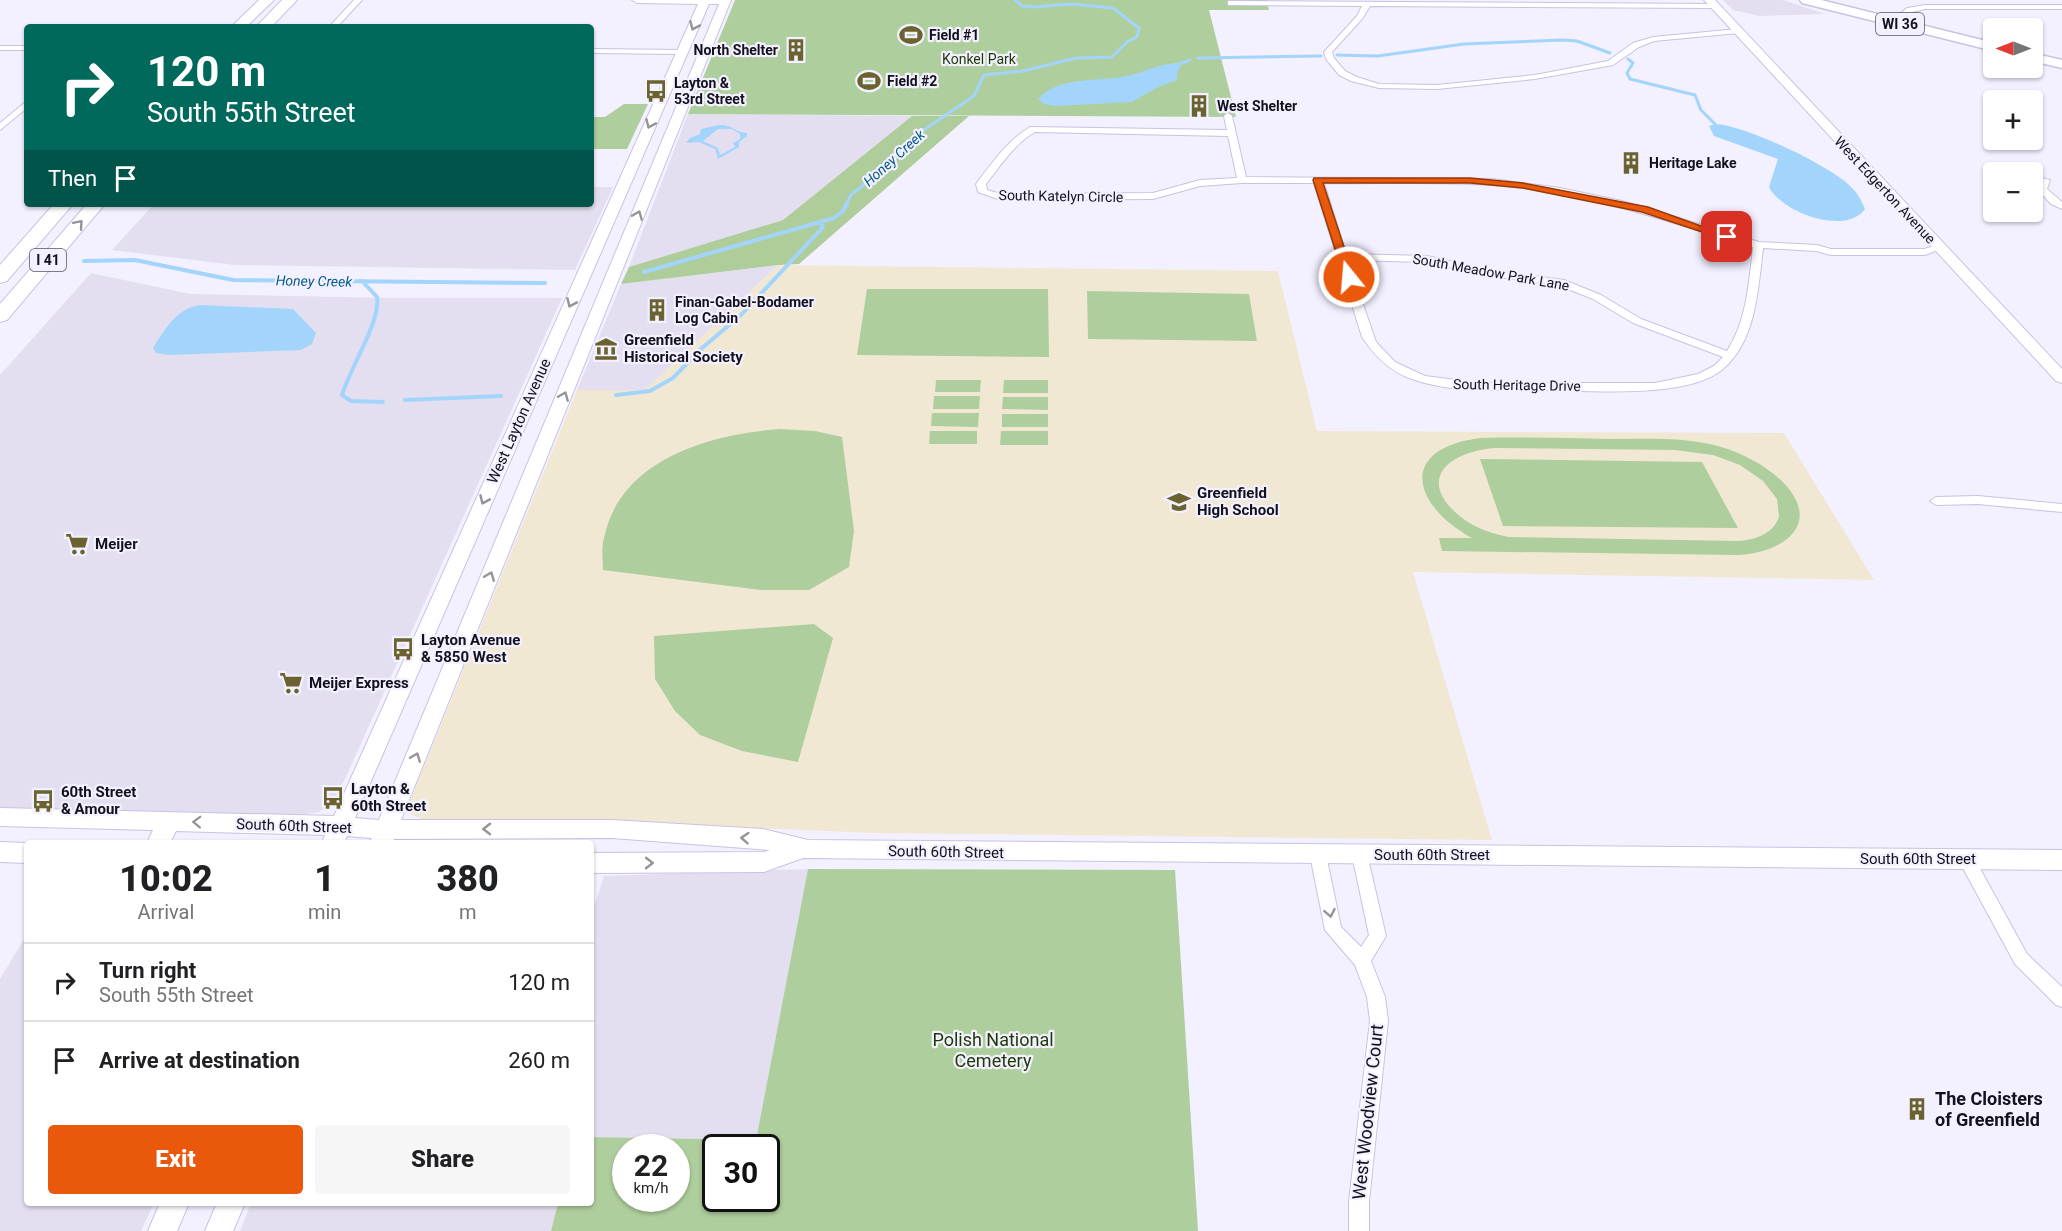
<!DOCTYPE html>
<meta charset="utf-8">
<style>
:root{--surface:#fff;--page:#f6f6f6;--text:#202124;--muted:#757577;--line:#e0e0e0;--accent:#ea580c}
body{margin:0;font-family:Roboto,sans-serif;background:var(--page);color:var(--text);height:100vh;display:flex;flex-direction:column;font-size:22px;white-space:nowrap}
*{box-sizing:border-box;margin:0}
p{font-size:20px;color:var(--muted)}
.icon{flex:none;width:33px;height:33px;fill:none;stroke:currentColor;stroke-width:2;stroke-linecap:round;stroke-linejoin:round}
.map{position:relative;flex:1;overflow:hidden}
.details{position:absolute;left:24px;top:840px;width:570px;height:366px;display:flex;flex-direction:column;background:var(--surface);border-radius:6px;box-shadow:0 2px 4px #0004}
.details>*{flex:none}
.hud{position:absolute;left:24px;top:24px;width:570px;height:183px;border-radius:6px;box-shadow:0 2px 4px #0004;background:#00695c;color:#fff;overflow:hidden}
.needle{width:39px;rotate:270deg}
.tools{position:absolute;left:1983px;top:18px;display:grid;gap:12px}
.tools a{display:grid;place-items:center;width:60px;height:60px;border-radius:6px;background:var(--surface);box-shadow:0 2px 4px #0004;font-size:30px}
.speed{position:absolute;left:612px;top:1134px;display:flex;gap:12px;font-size:30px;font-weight:700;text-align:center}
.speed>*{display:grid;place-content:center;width:78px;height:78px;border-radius:50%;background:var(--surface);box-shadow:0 2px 4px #0004;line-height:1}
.speed small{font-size:15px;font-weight:400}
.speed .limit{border:3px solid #111;border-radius:9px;background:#fff;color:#111}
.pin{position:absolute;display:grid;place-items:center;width:51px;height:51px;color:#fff;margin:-26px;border-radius:12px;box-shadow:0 3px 9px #0006}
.me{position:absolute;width:66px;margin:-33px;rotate:343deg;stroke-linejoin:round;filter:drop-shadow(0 0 4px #0008)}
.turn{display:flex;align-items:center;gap:21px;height:126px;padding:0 24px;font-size:27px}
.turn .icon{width:78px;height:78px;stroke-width:2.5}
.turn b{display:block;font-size:42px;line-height:51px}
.then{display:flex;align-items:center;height:57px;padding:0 24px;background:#0003;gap:12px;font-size:22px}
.eta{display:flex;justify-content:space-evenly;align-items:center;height:102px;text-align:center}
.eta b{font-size:36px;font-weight:800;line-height:42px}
.button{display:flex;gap:12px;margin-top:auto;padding:12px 24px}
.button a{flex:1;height:69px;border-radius:6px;background:var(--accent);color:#fff;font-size:24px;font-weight:800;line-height:69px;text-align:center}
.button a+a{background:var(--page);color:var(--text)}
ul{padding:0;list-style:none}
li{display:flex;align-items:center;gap:18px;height:78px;padding:0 24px;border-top:2px solid var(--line)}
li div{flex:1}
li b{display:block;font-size:22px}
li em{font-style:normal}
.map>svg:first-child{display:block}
.built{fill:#e3dff0}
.education{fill:#f1e8d3}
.green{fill:#afce9d;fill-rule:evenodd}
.forest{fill:#aecd9b}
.water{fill:#a3d5fc;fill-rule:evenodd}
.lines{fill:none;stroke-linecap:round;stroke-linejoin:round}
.stream-far1{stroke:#a3d5fc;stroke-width:3}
.stream{stroke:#a3d5fc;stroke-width:4}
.street-casing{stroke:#c9c2e4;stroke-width:2}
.secondary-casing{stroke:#c9c2e4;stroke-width:2}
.primary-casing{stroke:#c9c2e4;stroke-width:3}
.highway-casing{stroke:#c9c2e4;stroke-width:2}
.street{fill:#fff;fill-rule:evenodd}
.secondary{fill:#fff;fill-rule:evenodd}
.primary{fill:#fff;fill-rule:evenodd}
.highway{fill:#fff;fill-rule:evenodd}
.oneway{stroke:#959499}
.route{fill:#ea580c;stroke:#983908;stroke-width:1.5}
.labels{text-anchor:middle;stroke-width:4.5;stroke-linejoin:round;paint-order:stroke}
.shield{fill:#f3f0ff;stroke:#565460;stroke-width:1.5}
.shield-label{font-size:14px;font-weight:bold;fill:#13111c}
.far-poi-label{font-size:14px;font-weight:bold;fill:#13111c;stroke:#f3f0ff;text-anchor:start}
.far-park-label{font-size:14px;fill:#1d3904;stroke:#f3f0ff}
.far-water-label{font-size:14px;font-style:italic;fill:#005988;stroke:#f3f0ff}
.far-street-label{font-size:14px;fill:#13111c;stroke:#f3f0ff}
.poi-label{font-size:15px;font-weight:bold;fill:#13111c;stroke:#f3f0ff;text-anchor:start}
.street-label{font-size:15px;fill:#13111c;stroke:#f3f0ff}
.near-park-label{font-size:18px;fill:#1d3904;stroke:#f3f0ff}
.near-poi-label{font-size:18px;font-weight:bold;fill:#13111c;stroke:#f3f0ff;text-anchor:start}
.near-street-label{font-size:18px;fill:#13111c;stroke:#f3f0ff}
</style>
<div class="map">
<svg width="2062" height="1231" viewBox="0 0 2062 1231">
<rect width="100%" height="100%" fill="#f3f0ff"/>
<path class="built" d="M 1723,0 L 1783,0 L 1825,14 L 1759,16 L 1733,10 Z
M 688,114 L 912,116 L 783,220 L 629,267 Z
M 591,187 L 613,187 L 575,270 L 234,265 L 112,250 L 154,204 L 591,204 Z
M 778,265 L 645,390 L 577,390 L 621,284 Z
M 91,273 L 190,294 L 390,298 L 562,298 L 345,779 L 332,803 L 319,812 L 299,815 L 0,808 L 0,375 Z
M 808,869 L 756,1140 L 591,1137 L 591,916 L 604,876 Z
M 27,934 L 27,1203 L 154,1203 L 141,1231 L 0,1231 L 0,979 Z
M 251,1203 L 558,1203 L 551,1231 L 240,1231 Z"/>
<path class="education" d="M 778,265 L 1278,271 L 1317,431 L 1784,433 L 1874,580 L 1413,572 L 1492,840 L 875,833 L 684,825 L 425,820 L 410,814 L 408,809 L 410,801 L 577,390 L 645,390 Z"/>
<path class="green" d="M 735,0 L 1266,0 L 1269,10 L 1209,10 L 1236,117 L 688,114 Z
M 624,104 L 648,104 L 627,149 L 591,149 L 591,117 L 605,117 Z
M 867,289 L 1048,289 L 1049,357 L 857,355 Z
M 1087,291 L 1249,294 L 1257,341 L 1088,339 Z
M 936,380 L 981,380 L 980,392 L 935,392 Z
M 1004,380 L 1048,380 L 1048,393 L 1003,393 Z
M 934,396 L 980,396 L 979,409 L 933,409 Z
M 1003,397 L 1048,397 L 1048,410 L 1002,409 Z
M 932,413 L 979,413 L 978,427 L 931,426 Z
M 1002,414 L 1048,414 L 1048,427 L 1002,427 Z
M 780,429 L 815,431 L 842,437 L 854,531 L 849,567 L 809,590 L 761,590 L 603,570 C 603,560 601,548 604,538 C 620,459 711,434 780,429 Z
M 930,431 L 977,431 L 977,444 L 929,444 Z
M 1001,431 L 1048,431 L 1048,445 L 1000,445 Z
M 1480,438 C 1524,437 1569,438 1613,439 C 1646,439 1681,437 1714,445 C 1735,450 1758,461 1775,475 C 1825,517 1792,551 1739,555 L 1442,551 L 1439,538 L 1472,538 C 1412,505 1397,449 1480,438 ZM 1495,448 L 1675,450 L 1713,455 L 1740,465 L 1763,481 L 1777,499 L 1779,517 C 1773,534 1755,540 1738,541 L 1509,537 C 1493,534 1478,529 1465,520 C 1414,483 1445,452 1495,448 Z
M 1480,459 L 1702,462 L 1738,528 L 1503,526 Z
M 814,624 L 833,638 L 798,762 L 742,751 L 700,735 L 675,711 L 655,679 L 654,636 Z
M 808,869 L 1175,870 L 1198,1231 L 551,1231 L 558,1203 L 591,1203 L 591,1137 L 756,1140 ZM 626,1148 L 676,1148 L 676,1198 L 626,1198 ZM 716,1148 L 766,1148 L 766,1198 L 716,1198 Z"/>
<path class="forest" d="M 912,116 L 969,116 L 799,264 L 778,265 L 621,284 L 629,267 L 783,220 Z"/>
<path class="water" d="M 1176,63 L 1181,66 L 1177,72 L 1177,80 L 1158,87 L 1132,102 L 1055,106 L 1044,104 L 1038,99 C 1061,74 1102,83 1131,75 C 1147,71 1159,64 1176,63 Z
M 1715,124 C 1744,125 1829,165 1850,186 C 1858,193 1861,200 1865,209 C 1846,236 1782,213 1769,187 L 1778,159 L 1714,136 L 1709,126 Z
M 718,125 C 733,124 734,132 747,133 L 747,136 L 739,142 L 739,147 L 718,159 L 715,149 L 699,142 L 686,143 L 690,138 L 700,134 L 701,129 ZM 718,129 L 732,129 L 740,134 L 740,139 L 733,143 L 735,147 L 720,155 L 718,148 L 703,141 Z
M 200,305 L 293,309 L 316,333 L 312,344 L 301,350 L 169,355 L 156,353 L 153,348 C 165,329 177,308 200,305 Z"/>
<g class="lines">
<path class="stream-far1" d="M 1337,55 L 1378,56 L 1464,44 L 1563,40 L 1577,41 L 1610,53
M 1198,58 L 1321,56
M 1628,59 L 1633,63 L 1627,73 L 1630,79 L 1695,95 L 1701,110 L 1715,124
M 1179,64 L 1190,60
M 846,205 L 851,195 L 892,162 L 912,138 L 974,96 L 984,75 L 1023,71 L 1076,58 L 1112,57 L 1127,42 L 1137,37 L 1139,28 L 1113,8 L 1071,4 L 1033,7 L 1022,6 L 1015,0"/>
<path class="stream" d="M 84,261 L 135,260 L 233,280 L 545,283
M 644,272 L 834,218 L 843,211 L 847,203
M 362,281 L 377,297 C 381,321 350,368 342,395 L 351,401 L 383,402
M 616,395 L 650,391 L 673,378 L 701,349 L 741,315 L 823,227 L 820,222
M 405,400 L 501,396"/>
<g class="street-casing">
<path id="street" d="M 354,0 L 362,0 L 337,27 L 329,27 Z
M 1231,1 L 1714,4 L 1718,6 L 1714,8 L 1370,6 L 1362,19 L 1332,52 L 1334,58 L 1345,71 L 1357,77 L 1379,84 L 1437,85 L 1535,75 L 1608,61 L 1633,43 L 1653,37 L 1738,29 L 1742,31 L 1738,33 L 1654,41 L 1639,47 L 1613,65 L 1535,79 L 1437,89 L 1379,88 L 1351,81 L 1339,75 L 1326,59 L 1324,52 L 1357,16 L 1362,6 L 1228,5 L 1228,1 Z
M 1925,5 L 2062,5 L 2062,9 L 1925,9 L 1912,12 L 1897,24 L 1890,22 L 1907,8 Z
M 0,46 L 27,46 L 27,50 L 0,50 Z
M 591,49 L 682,50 L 686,52 L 682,54 L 591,53 Z
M 27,101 L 27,108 L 0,130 L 0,123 Z
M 1228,113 L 1232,116 L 1246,177 L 1492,179 L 1560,188 L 1622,201 L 1759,242 L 1817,245 L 1831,249 L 1924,249 L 1938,245 L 1943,248 L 1925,255 L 1831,255 L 1816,251 L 1763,248 C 1758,290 1756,341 1723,369 C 1687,400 1586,390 1540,390 C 1496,389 1451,394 1409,378 C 1388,370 1374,355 1362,337 L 1314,183 L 1242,183 L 1200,186 L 1153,199 L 1001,200 L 978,192 L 976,184 C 992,163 1007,141 1030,127 L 1227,130 L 1224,116 ZM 1035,132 L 1228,136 L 1237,178 L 1200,180 L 1153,193 L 1001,194 L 987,190 L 986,184 C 1001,165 1014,144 1035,132 ZM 1324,183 C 1379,184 1436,181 1492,185 C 1582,191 1667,221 1753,247 C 1749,282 1747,320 1727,351 L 1641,319 L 1601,295 L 1564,280 L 1490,270 L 1427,256 L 1346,254 ZM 1348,260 L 1427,262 L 1490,276 L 1558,285 L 1593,299 L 1633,323 L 1723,357 L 1714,366 L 1698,374 L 1655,383 L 1480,383 L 1425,376 L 1395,362 L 1376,342 Z
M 2042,178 L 2050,180 L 2047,189 L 2062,202 L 2062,209 L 2051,204 L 2037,189 Z
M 1978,496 L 2062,504 L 2062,512 L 1978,504 L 1936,505 L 1930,501 L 1936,497 Z
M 1318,848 L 1324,850 L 1326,855 L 1341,927 L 1361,947 L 1369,935 L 1352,855 L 1354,850 L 1360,848 L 1366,850 L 1386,936 L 1371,961 L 1385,997 L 1388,1021 L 1369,1201 L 1369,1231 L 1349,1231 L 1349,1201 L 1370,1021 L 1367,997 L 1355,965 L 1325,930 L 1310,855 L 1312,850 Z
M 1966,852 L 1972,854 L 2027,954 L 2062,987 L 2062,1007 L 2056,1005 L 2015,964 L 1958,859 L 1960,854 Z"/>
</g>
<g class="secondary-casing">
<path id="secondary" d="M 632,0 L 731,0 L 401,820 L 612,820 L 763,829 L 808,840 L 2062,850 L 2062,870 L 803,858 L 764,872 L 591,873 L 591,853 L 764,852 L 770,850 L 612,838 L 394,839 L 392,843 L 372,843 L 371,838 L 347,836 L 344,843 L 322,843 L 325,835 L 176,831 L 170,843 L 147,843 L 153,830 L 0,826 L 0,808 L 334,816 L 698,4 L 637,3 ZM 709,4 L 719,4 L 379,820 L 355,818 Z
M 1704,0 L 1715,0 L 2062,369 L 2062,383 L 2056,381 Z
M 0,842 L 27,843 L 27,863 L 0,862 Z
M 160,1203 L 189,1203 L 177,1231 L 148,1231 Z
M 217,1203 L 245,1203 L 233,1231 L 205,1231 Z"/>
</g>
<g class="primary-casing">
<path id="primary" d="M 1800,0 L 1821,0 L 1994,43 L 1994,51 L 1802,3 Z
M 2032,53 L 2062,60 L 2062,68 L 2032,61 Z"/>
</g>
<g class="highway-casing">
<path id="highway" d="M 259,0 L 274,0 L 246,27 L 231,27 Z
M 282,0 L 297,0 L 271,27 L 256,27 Z
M 54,204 L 73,204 L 7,281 L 0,283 L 0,265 Z
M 87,204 L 105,204 L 7,320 L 0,322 L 0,304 Z"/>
</g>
<use href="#street" class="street"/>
<use href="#secondary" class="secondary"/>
<use href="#primary" class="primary"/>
<use href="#highway" class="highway"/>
</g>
<defs><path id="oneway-chevron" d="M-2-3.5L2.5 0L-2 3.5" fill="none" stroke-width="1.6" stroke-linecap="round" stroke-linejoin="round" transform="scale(1.5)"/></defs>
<g class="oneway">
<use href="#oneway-chevron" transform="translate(694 26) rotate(114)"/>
<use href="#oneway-chevron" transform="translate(650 124) rotate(114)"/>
<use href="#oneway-chevron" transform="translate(638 215) rotate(-68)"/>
<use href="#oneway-chevron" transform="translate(79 224) rotate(-49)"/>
<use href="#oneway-chevron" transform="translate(571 303) rotate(114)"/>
<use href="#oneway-chevron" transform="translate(564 396) rotate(-68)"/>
<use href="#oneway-chevron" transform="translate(484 500) rotate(114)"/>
<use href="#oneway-chevron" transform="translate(490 576) rotate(-68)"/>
<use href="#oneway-chevron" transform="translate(416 757) rotate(-68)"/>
<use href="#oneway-chevron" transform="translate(197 822) rotate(-178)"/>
<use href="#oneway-chevron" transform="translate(487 829) rotate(180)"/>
<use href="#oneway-chevron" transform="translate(745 838) rotate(-176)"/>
<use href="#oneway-chevron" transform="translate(649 863)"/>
<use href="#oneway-chevron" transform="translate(1330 913) rotate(79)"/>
</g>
<path class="route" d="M 1314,178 L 1470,178 L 1523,183 L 1648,207 L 1732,237 L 1723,239 L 1642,212 L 1523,188 L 1470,183 L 1323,183 L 1354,277 L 1349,280 L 1344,277 L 1313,180 Z"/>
<defs>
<g id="stadium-bare" transform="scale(1.8)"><path d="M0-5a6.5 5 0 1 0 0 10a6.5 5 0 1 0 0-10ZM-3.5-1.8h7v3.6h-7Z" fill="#6a622f" stroke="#f3f0ff" stroke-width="2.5" paint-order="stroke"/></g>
<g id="building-bare" transform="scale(1.8)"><path d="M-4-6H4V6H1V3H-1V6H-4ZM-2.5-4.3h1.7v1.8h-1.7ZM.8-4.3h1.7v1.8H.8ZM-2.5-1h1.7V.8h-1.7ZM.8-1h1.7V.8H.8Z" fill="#6a622f" stroke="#f3f0ff" stroke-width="2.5" paint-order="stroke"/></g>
<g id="bus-bare" transform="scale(1.8)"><path d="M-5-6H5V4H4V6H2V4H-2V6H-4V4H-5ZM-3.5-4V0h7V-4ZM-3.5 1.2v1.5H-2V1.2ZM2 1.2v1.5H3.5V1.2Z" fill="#6a622f" stroke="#f3f0ff" stroke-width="2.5" paint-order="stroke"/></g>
<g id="museum-bare" transform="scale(1.8)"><path d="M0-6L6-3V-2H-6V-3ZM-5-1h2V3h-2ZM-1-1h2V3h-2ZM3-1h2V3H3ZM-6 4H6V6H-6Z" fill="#6a622f" stroke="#f3f0ff" stroke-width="2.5" paint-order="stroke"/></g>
<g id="school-bare" transform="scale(1.8)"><path d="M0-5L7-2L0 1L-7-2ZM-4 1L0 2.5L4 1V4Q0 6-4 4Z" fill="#6a622f" stroke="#f3f0ff" stroke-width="2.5" paint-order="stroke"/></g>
<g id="supermarket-bare" transform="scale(1.8)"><path d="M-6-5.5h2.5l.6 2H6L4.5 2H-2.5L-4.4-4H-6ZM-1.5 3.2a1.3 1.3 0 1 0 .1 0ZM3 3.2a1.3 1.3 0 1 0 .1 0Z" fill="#6a622f" stroke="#f3f0ff" stroke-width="2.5" paint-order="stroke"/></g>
</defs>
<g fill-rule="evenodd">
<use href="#stadium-bare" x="911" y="35"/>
<use href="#building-bare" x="796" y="50"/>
<use href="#stadium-bare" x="869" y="81"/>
<use href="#bus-bare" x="656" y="91"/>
<use href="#building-bare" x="1199" y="106"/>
<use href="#building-bare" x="1631" y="163"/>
<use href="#building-bare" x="657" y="310"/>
<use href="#museum-bare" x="606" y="349"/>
<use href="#school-bare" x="1179" y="502"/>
<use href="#supermarket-bare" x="77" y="544"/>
<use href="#bus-bare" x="403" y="649"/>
<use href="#supermarket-bare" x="291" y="683"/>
<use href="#bus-bare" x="333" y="798"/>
<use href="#bus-bare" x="43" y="801"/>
<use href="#building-bare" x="1917" y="1109"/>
</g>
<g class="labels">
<g class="shield">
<rect x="1876" y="13" width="48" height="22" rx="4.5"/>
<rect x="30" y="249" width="36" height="22" rx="4.5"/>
</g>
<g class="shield-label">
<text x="1900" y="29">WI 36</text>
<text x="48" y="265">I 41</text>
</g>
<g class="far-poi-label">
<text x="929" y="40">Field #1</text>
<text x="778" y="55" text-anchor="end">North Shelter</text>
<text x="887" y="86">Field #2</text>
<text x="674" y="88">Layton &amp;<tspan x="674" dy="16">53rd Street</tspan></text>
<text x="1217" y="111">West Shelter</text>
<text x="1649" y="168">Heritage Lake</text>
<text x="675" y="307">Finan-Gabel-Bodamer<tspan x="675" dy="16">Log Cabin</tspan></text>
</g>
<g class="far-park-label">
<text x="979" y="64">Konkel Park</text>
</g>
<g class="far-water-label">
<text transform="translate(894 158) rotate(-42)" y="5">Honey Creek</text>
<text transform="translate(314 281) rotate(1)" y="5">Honey Creek</text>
</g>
<g class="far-street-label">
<text transform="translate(1885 190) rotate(47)" y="5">West Edgerton Avenue</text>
<text transform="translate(1061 196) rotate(1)" y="5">South Katelyn Circle</text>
<text transform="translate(1491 272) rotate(10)" y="5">South Meadow Park Lane</text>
<text transform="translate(1517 385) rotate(1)" y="5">South Heritage Drive</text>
</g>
<g class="poi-label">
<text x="624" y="345">Greenfield<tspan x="624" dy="17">Historical Society</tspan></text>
<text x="1197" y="498">Greenfield<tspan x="1197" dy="17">High School</tspan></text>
<text x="95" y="549">Meijer</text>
<text x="421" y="645">Layton Avenue<tspan x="421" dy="17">&amp; 5850 West</tspan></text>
<text x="309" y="688">Meijer Express</text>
<text x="351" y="794">Layton &amp;<tspan x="351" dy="17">60th Street</tspan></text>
<text x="61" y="797">60th Street<tspan x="61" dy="17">&amp; Amour</tspan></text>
</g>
<g class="street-label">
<text transform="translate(519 421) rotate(-66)" y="5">West Layton Avenue</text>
<text transform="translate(294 826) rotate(2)" y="5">South 60th Street</text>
<text transform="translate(946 852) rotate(1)" y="5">South 60th Street</text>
<text x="1432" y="860">South 60th Street</text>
<text x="1918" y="864">South 60th Street</text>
</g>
<g class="near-park-label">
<text x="993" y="1046">Polish National<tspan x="993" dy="21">Cemetery</tspan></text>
</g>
<g class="near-poi-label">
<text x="1935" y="1105">The Cloisters<tspan x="1935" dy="21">of Greenfield</tspan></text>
</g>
<g class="near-street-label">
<text transform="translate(1368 1112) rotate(-84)" y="6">West Woodview Court</text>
</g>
</g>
</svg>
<div class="tools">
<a><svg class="needle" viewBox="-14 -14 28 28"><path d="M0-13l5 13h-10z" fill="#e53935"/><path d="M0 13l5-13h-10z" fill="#757577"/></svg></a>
<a>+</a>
<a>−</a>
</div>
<div class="speed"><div>22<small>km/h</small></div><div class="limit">30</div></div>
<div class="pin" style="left:1727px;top:237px;background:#d93025"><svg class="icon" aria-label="arrive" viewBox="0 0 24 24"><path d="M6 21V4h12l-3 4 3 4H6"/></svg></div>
<svg class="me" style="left:1349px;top:277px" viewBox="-20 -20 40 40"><circle r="17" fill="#ea580c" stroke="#fff" stroke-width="3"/><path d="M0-11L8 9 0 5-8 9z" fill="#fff"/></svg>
<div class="hud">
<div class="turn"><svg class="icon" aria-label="right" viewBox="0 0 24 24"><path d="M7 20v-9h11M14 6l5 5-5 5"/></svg><div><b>120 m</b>South 55th Street</div></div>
<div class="then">Then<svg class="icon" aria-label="arrive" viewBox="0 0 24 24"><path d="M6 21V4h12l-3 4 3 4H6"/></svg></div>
</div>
<section class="details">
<div class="eta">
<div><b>10:02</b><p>Arrival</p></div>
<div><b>1</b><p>min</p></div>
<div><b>380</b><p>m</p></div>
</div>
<ul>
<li><svg class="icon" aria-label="right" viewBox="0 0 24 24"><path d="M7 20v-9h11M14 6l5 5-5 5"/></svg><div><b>Turn right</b><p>South 55th Street</p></div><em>120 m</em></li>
<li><svg class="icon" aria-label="arrive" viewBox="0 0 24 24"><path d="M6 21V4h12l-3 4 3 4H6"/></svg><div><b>Arrive at destination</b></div><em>260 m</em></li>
</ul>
<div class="button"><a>Exit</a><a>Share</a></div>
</section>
</div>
